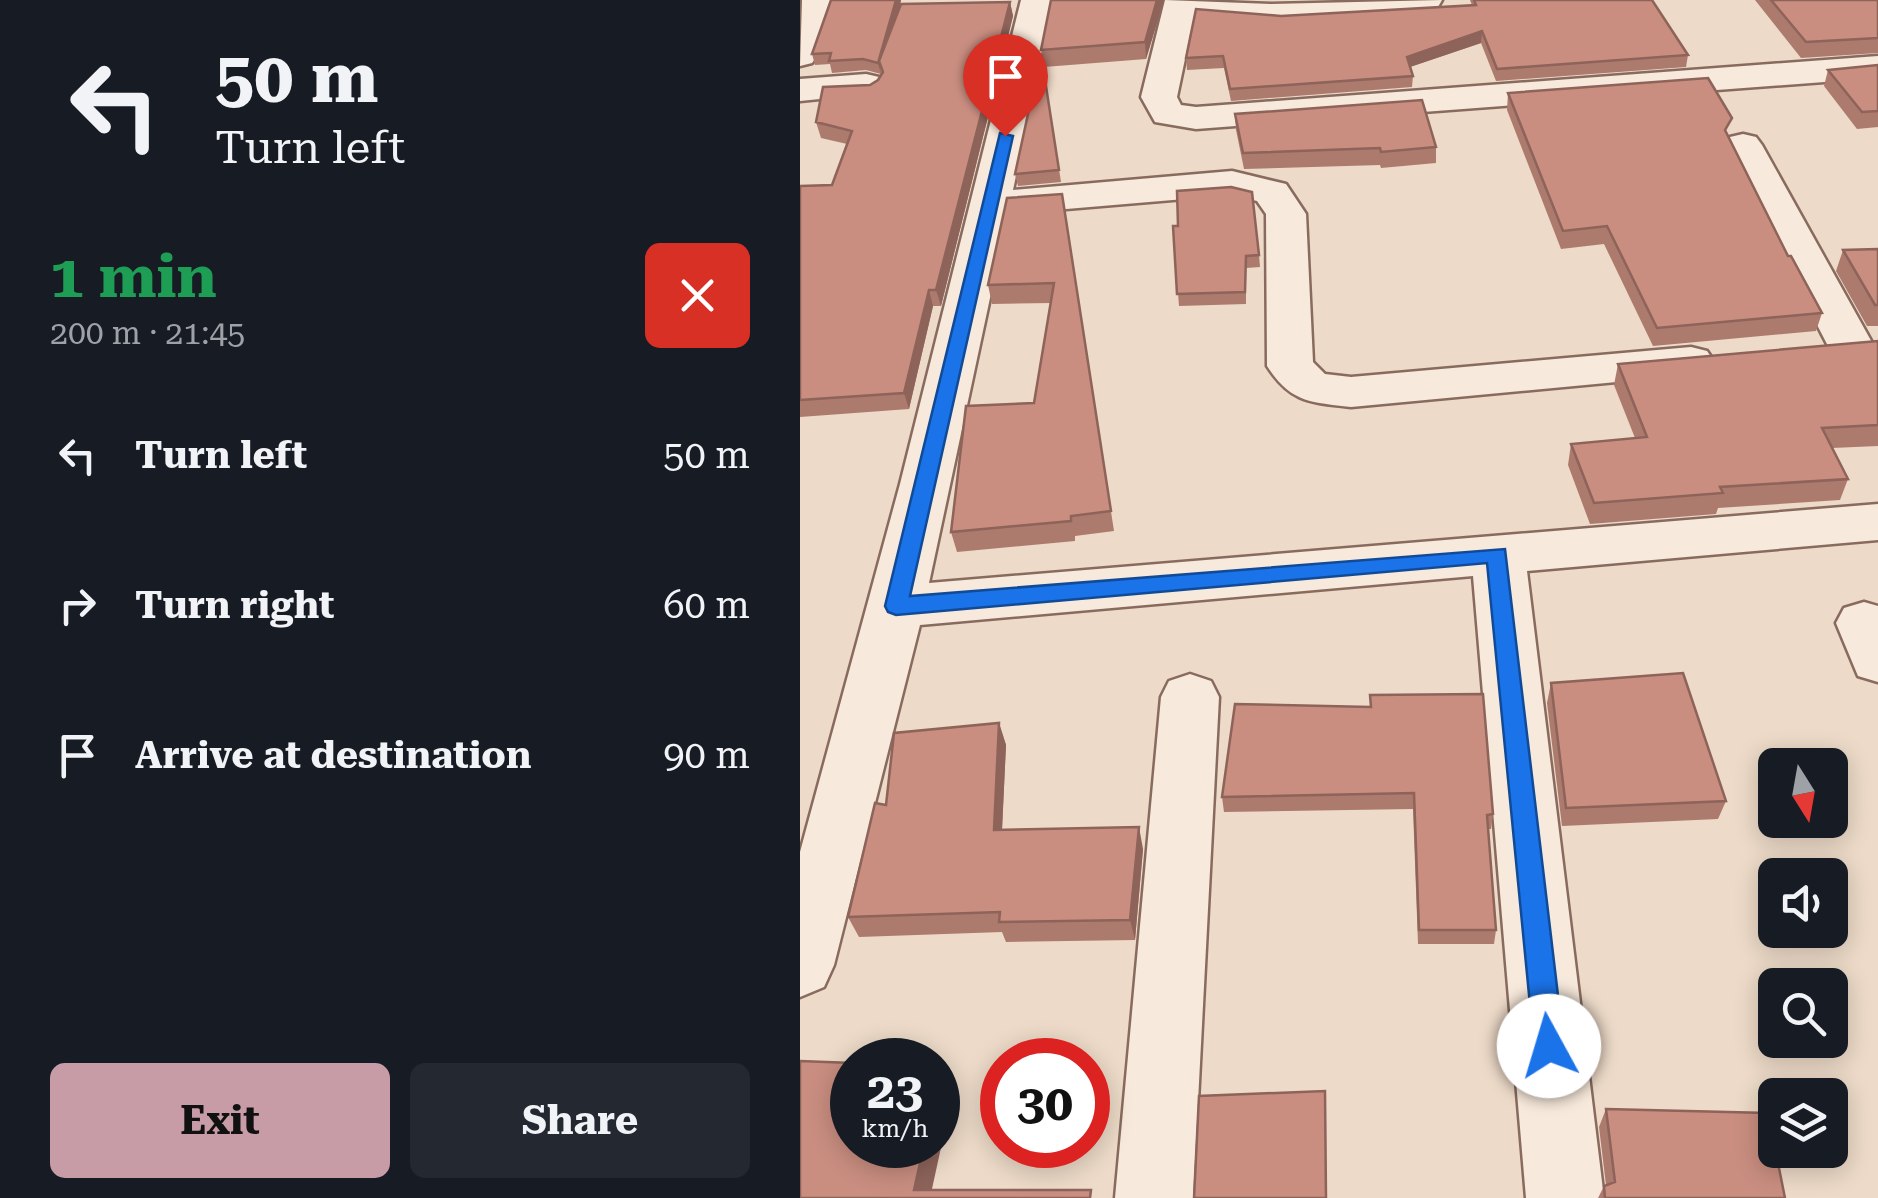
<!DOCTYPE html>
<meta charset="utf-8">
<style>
:root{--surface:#171b24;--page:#242831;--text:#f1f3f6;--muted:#9ea1a6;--accent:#c79ca7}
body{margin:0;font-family:"Roboto Serif",serif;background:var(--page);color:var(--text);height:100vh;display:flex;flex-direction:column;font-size:38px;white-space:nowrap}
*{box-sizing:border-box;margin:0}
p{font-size:32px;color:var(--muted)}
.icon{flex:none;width:55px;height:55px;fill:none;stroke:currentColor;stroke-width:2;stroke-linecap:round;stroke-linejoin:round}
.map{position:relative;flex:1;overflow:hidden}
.details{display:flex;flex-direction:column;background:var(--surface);width:800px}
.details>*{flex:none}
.guide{background:#171b24;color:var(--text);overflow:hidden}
.needle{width:65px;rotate:169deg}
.fabs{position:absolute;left:958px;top:748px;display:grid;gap:20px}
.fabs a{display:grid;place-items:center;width:90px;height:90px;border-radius:15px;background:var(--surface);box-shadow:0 5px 25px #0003;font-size:50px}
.speed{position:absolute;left:30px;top:1038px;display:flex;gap:20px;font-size:50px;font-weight:700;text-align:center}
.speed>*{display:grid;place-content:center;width:130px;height:130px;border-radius:50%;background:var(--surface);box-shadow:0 5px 25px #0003;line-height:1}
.speed small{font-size:25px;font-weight:400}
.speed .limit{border:15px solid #d22;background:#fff;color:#111}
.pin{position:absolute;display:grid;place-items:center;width:85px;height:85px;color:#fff;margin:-102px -42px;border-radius:50% 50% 50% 0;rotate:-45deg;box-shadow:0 0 10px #0007}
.pin .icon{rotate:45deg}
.me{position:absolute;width:110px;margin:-55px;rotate:354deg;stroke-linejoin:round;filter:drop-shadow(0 0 8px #0008)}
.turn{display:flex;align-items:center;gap:35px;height:210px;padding:0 50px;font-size:45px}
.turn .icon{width:130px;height:130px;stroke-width:2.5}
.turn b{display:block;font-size:70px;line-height:85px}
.round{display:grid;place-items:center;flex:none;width:105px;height:105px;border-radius:15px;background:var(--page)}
.overview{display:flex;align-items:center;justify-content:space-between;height:170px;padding:0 50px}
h1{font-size:60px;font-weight:700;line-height:75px;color:#1e9e55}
.action{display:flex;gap:20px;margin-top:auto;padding:20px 50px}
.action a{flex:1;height:115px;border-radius:15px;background:var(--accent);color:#111;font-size:40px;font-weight:700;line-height:115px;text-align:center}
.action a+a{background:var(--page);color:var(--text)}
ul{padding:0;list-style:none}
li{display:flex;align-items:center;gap:30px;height:150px;padding:0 50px}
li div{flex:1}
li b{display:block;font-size:38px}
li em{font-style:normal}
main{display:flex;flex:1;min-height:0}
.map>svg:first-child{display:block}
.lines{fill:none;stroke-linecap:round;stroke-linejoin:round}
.minor-casing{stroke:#886b5e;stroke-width:5}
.minor{fill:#f7e9db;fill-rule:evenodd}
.wall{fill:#ad7a6e}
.shaded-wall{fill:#8d635a}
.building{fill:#c98e80;stroke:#8d635a;stroke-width:2.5}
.route{fill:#1a73e8;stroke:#114b97;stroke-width:2.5}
</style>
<main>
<section class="details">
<div class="guide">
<div class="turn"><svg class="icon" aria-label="left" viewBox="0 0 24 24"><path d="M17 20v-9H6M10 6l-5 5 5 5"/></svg><div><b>50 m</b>Turn left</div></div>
</div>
<div class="overview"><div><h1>1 min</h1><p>200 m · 21:45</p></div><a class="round" style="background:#d93025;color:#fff"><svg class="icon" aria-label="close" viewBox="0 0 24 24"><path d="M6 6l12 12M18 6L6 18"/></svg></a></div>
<ul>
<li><svg class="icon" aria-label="left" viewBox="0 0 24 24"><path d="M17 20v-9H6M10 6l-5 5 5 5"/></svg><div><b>Turn left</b></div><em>50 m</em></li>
<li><svg class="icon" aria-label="right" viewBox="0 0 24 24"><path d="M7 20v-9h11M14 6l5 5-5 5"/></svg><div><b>Turn right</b></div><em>60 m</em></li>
<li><svg class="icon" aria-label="arrive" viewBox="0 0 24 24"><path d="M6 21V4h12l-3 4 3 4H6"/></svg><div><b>Arrive at destination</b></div><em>90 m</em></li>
</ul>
<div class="action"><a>Exit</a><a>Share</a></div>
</section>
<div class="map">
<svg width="1078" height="1198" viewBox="0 0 1078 1198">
<rect width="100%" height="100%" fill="#eddac8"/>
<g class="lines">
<g class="minor-casing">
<path id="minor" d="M 2,0 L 34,0 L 17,56 L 12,63 L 0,66 Z
M 221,0 L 253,0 L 213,190 L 432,171 L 486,184 L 506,214 L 513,362 L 525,374 L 551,377 L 891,347 L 907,351 L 914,361 L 907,371 L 891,375 L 551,407 C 510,402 491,403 467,366 L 466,214 L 457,201 L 432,195 L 208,214 L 129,583 L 1078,504 L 1078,540 L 727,571 L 804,1198 L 726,1198 L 673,576 L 120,625 L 34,965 L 24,987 L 0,997 L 0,852 L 100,484 Z
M 365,0 L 471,4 L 642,0 L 638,7 L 626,10 C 550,16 470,33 394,16 L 377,97 L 381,105 L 396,107 L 1078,56 L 1078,78 L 396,129 L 355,122 L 341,97 Z
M 66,74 L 79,77 L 84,85 L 79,93 L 0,101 L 0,79 Z
M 943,134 L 956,137 L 962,145 L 1074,346 L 1067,356 L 1051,360 L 1035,356 L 1028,346 L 924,145 L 930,137 Z
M 1064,602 L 1078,606 L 1078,682 L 1058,676 L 1036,623 L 1044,608 Z
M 390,674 L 411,681 L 419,697 L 393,1198 L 315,1198 L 361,697 L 369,681 Z"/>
</g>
<use href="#minor" class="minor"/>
</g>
<path class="wall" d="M 31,0 L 101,0 L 99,10 L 210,2 L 213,16 L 141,306 L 133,306 L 109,409 L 0,417 L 0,186 L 32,185 L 47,144 L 21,138 L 16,122 L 78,80 L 82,74 L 82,72 L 81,74 L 66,70 L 32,73 L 30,64 L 15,65 L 12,54 Z
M 251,0 L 364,0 L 346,59 L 244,67 L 241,50 Z
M 670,0 L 852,0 L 888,55 L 886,67 L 696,81 L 681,43 L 610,67 L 613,76 L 612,87 L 431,101 L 424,68 L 387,70 L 386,58 L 481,16 L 672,5 Z
M 955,0 L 1078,0 L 1078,53 L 1001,58 Z
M 241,54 L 261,182 L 218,186 L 215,174 Z
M 1078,65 L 1078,127 L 1057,129 L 1024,86 L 1028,70 Z
M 708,93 L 927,135 L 988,256 L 1022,313 L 1016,331 L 853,346 L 804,244 L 761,249 L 707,110 Z
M 435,114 L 636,147 L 636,163 L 581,168 L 580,165 L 444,169 L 436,130 Z
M 262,194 L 314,531 L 275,536 L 275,541 L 157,552 L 151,532 L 234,403 L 251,303 L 192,304 L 188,285 Z
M 373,226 L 459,255 L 460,267 L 446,268 L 446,304 L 379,306 Z
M 1078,249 L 1078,326 L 1067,326 L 1036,271 L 1043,250 Z
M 1078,341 L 1078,446 L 1032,448 L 1048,479 L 1040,500 L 918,508 L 916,514 L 790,524 L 768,465 L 771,444 L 835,438 L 814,385 L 818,364 Z
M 751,683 L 926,801 L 918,819 L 762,826 L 747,703 Z
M 435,704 L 693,814 L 691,829 L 688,829 L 696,930 L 694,944 L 618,944 L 613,809 L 424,812 L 422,797 Z
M 199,723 L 206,745 L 202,830 L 343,849 L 335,940 L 206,942 L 202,932 L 59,937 L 48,917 L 86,805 Z
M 806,1109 L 985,1198 L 798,1198 L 804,1186 L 806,1185 L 799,1127 Z"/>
<path class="shaded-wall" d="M 96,0 L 101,0 L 82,70 L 79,61 L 81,74 L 78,63 Z
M 357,0 L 364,0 L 346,59 L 345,42 Z
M 210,2 L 213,16 L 141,306 L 136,290 Z
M 682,31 L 681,43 L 607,68 L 607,57 Z
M 129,290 L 133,306 L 109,409 L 104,393 Z
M 199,723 L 206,745 L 201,851 L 194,830 Z
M 339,827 L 343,849 L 335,940 L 330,920 Z
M 142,1065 L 154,1088 L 130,1198 L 114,1190 L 124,1145 L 138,1145 L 138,1083 Z"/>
<path class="building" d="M 31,0 L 96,0 L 78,63 L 63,59 L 29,61 L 31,53 L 12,54 Z
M 251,0 L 357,0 L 345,42 L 241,50 Z
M 674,0 L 852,0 L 888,55 L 697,69 L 682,31 L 607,57 L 613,76 L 430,89 L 423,56 L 386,58 L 396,9 L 481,16 L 676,5 Z
M 971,0 L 1078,0 L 1078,38 L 1006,42 Z
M 210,2 L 136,290 L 129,290 L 104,393 L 0,400 L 0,186 L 32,185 L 52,131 L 16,122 L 23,87 L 70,85 L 78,80 L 83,72 L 79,61 L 101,4 Z
M 241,54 L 259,170 L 215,174 Z
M 1078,65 L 1078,111 L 1062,112 L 1028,70 Z
M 908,78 L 932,118 L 925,130 L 988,256 L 991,256 L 1022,313 L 857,328 L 807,226 L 763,231 L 708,93 Z
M 622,100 L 636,147 L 581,152 L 580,148 L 443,153 L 435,114 Z
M 431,187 L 452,192 L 459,255 L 446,256 L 445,292 L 377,294 L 373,226 L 378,226 L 377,191 Z
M 262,194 L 311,511 L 271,516 L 271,521 L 151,532 L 166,406 L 234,403 L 254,283 L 188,285 L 207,198 Z
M 1078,249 L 1078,305 L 1075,305 L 1043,250 Z
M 1078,341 L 1078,425 L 1022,428 L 1048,479 L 920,487 L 923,493 L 794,503 L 771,444 L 847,437 L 818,364 Z
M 883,673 L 926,801 L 766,808 L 751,683 Z
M 683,694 L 693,814 L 687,815 L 696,930 L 619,930 L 614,793 L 422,797 L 435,704 L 571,707 L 570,695 Z
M 199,723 L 194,830 L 339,827 L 330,920 L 199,922 L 200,912 L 48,917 L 75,803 L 86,805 L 94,733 Z
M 0,1061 L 52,1063 L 52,1145 L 124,1145 L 114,1190 L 291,1190 L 290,1198 L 0,1198 Z
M 138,1065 L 142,1065 L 138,1083 Z
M 525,1091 L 526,1198 L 394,1198 L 399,1096 Z
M 806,1109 L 968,1113 L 985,1198 L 805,1198 L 804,1186 L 815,1182 Z"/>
<path class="route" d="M 200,133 L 213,136 L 110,596 L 705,549 L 764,1046 L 760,1057 L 749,1061 L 739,1057 L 734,1046 L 687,563 L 96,615 L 88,612 L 85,606 Z"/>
</svg>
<div class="fabs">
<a><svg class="needle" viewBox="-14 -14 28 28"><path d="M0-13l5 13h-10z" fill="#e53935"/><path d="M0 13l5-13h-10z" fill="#9ea1a6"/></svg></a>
<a><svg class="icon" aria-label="sound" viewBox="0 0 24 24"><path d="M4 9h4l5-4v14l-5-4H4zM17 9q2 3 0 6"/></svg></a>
<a><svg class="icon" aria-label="search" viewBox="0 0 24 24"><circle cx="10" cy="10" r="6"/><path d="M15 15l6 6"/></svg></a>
<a><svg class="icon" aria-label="layers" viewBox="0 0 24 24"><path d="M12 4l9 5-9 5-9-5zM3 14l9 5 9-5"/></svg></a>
</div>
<div class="speed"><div>23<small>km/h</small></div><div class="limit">30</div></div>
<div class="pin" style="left:205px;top:136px;background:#d93025"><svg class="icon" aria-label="arrive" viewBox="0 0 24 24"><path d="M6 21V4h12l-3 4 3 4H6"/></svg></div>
<svg class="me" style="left:749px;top:1046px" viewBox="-20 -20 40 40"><circle r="19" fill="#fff"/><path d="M0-13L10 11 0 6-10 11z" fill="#1a73e8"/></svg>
</div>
</main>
